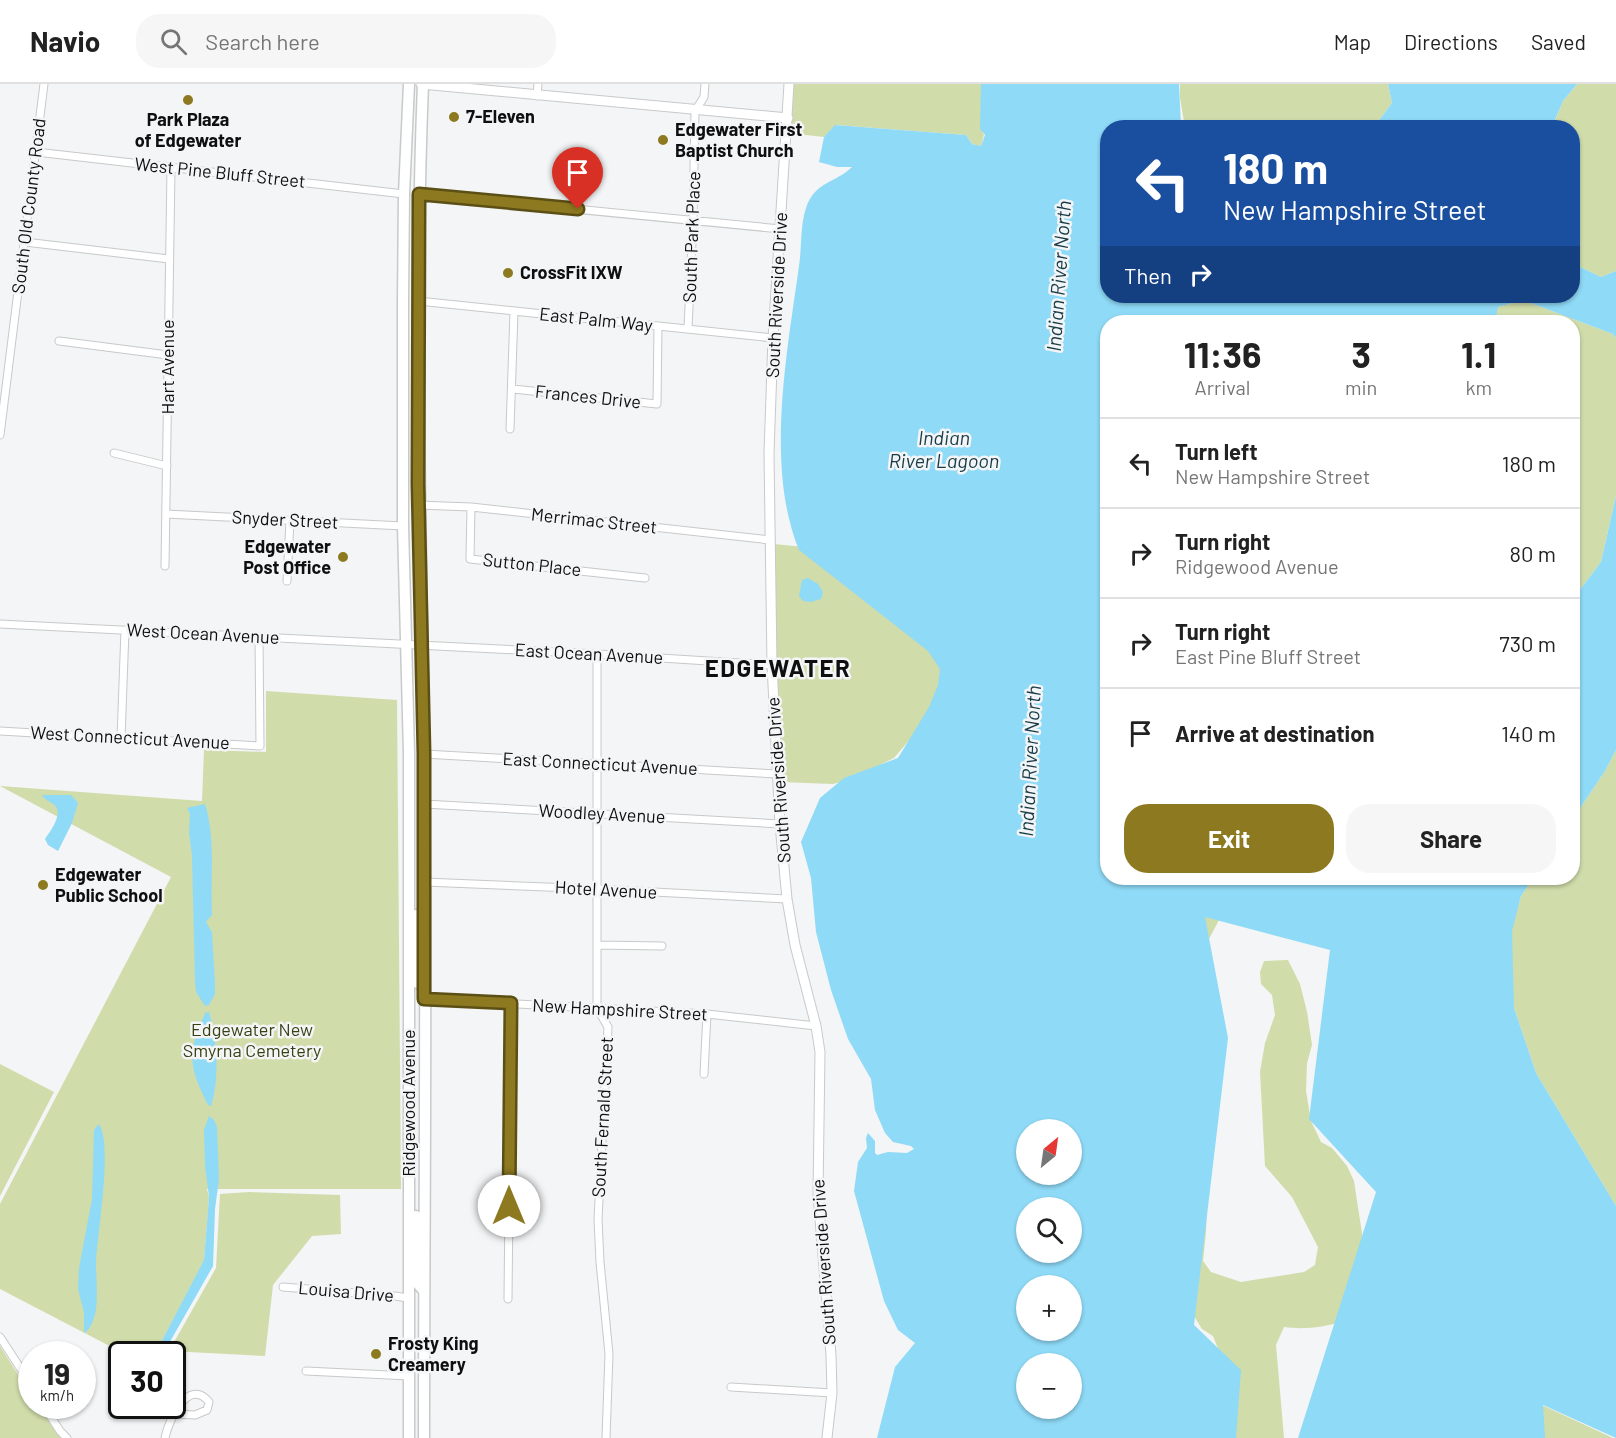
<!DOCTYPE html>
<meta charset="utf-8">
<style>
:root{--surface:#fff;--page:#f6f6f6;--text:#222;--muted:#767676;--line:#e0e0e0;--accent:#8d7a20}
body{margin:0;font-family:Barlow,sans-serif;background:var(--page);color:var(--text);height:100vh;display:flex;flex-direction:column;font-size:22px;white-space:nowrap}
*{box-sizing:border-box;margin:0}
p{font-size:20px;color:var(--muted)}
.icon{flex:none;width:33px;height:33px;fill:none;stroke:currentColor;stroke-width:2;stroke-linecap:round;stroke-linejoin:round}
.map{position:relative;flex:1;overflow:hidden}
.sheet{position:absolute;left:1100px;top:231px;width:480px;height:570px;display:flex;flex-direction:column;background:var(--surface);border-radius:24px;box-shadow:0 2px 4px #0004}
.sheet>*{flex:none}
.top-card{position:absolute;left:1100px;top:36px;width:480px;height:183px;border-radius:24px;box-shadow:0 2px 4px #0004;background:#1a4fa0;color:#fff;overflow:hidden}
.needle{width:39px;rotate:29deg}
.controls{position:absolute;left:1016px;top:1035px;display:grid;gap:12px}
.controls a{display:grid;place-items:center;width:66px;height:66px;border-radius:50%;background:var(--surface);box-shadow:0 2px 4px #0004;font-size:30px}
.speed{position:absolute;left:18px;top:1257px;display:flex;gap:12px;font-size:30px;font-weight:700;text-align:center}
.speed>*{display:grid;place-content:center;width:78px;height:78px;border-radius:50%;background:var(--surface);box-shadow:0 2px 4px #0004;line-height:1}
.speed small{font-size:15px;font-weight:400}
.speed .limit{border:3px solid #111;border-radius:9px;background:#fff;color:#111}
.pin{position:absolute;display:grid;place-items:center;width:51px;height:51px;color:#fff;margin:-62px -26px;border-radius:50% 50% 50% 0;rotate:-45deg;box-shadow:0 0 6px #0007}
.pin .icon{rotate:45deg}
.me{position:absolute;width:66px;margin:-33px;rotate:0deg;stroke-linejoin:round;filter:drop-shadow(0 0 4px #0008)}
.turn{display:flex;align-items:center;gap:21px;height:126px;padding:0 24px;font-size:27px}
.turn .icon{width:78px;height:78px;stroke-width:2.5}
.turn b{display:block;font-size:42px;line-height:51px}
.then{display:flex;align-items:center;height:57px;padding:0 24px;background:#0003;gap:12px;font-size:22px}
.eta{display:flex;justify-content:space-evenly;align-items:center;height:102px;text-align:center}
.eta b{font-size:36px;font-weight:700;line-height:42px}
.cta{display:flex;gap:12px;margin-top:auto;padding:12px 24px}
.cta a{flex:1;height:69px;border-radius:24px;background:var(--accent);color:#fff;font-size:24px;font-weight:700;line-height:69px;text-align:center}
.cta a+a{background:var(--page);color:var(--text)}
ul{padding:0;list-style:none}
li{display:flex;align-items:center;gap:18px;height:90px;padding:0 24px;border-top:2px solid var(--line)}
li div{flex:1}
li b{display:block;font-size:22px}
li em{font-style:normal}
header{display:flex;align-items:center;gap:36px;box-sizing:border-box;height:84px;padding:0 30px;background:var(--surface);border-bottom:2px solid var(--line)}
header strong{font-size:28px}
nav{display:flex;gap:33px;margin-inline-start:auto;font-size:21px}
.search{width:420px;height:54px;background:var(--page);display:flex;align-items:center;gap:15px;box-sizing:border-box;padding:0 21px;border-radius:24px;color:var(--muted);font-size:22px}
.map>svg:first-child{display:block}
.green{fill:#d0dcaa}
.water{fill:#8fdaf7;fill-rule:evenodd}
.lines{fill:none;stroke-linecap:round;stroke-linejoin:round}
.minor-casing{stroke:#c7c9ca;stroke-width:9}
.tertiary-casing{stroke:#c7c9ca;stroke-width:11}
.primary-casing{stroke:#c7c9ca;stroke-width:13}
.minor{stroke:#fff;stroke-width:7}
.tertiary{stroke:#fff;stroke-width:9}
.primary{stroke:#fff;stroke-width:10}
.route-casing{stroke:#5c4f15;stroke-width:15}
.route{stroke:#8d7a20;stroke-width:10}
.poi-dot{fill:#8d7a20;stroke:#f3f5f6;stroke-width:2}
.labels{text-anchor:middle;stroke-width:5;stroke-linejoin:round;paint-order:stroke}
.poi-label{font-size:18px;font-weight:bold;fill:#0f0f10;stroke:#f3f5f6;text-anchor:start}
.street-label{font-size:18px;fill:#0f0f10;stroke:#f3f5f6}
.park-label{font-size:18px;fill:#384012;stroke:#f3f5f6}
.water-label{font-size:20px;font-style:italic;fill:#193c48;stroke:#f3f5f6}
.district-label{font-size:24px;font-weight:bold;letter-spacing:1.5px;fill:#0f0f10;stroke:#f3f5f6}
</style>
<header>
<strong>Navio</strong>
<div class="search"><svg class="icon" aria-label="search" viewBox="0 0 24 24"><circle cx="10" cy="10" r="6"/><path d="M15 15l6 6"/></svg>Search here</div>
<nav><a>Map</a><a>Directions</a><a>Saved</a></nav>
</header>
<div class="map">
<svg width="1616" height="1354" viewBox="0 0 1616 1354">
<rect width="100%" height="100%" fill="#f3f5f6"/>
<path class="green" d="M 792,0 L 981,0 L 981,45 L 984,51 L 981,62 L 972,60 L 966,51 L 836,41 L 824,53 L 789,49 Z
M 1180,0 L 1388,0 L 1392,19 L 1374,43 L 1185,43 L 1180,14 Z
M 1577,0 L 1616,0 L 1616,187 L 1601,193 L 1572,179 L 1572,44 L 1552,44 L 1563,17 Z
M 1523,216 L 1613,250 L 1616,254 L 1616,412 L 1601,478 L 1572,516 L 1572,238 L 1487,238 L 1498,223 Z
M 774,460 L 804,463 L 948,538 L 939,621 L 894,674 L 851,695 L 833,700 L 780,698 Z
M 266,607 L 397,616 L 401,1105 L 207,1105 L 209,1113 L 204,1177 L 155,1270 L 125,1270 L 0,1205 L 0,1120 L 171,793 L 0,702 L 202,717 L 204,666 L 266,668 Z
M 1616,666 L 1616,1122 L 1536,989 L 1514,924 L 1501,853 L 1517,827 L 1521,812 L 1533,794 L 1572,794 L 1572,736 L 1605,687 Z
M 1167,810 L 1220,834 L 1209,855 L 1208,1104 L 1206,1148 L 1203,1177 L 1211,1188 L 1241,1198 L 1304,1188 L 1315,1181 L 1318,1163 L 1292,1113 L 1265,1082 L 1260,988 L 1265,959 L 1275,931 L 1272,911 L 1261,900 L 1260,888 L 1264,877 L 1288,876 L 1300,900 L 1307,928 L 1312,961 L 1307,979 L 1306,1007 L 1311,1037 L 1321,1058 L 1332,1064 L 1347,1082 L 1354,1097 L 1363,1156 L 1342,1238 C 1322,1243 1305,1246 1284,1243 L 1276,1261 L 1284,1354 L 1218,1354 L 1225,1282 L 1213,1252 L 1202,1245 L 1186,1219 Z
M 0,980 L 54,1008 L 0,1112 Z
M 249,1108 L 340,1111 L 341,1150 L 312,1152 L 273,1201 L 265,1272 L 169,1267 L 216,1184 L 220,1110 Z
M 0,1262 L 31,1311 L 32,1322 L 38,1322 L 61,1354 L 0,1354 Z
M 1542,1321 L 1544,1322 L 1613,1354 L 1539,1354 Z"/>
<path class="water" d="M 981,0 L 1179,0 L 1181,43 L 1107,44 L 1107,212 L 1572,212 L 1572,179 L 1601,193 L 1616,187 L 1616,254 L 1613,250 L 1523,216 L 1498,223 L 1495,238 L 1107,238 L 1107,794 L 1533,794 L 1521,812 L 1512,847 L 1514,924 L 1536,989 L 1616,1122 L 1616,1354 L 1543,1321 L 1545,1354 L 1298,1354 L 1376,1108 L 1309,1035 L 1330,866 L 1205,833 L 1228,954 L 1194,1241 L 1241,1286 L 1236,1354 L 877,1354 L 895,1283 L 915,1259 L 898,1246 L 884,1217 L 854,1107 L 858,1078 L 867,1064 L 866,1054 L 868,1049 L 875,1057 L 875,1069 L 877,1071 L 888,1068 L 907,1069 L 914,1065 L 911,1062 L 893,1058 L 885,1049 L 875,1026 L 871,995 L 848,955 L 831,906 L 816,848 L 811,794 L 801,758 L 820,714 L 844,694 L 898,674 L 929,623 L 938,601 L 940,585 L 928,567 L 799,466 C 765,383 787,269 799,182 C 802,163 800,142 806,124 C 815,97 836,99 852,83 L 837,83 L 819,78 L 824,53 L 835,41 L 966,51 L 972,60 L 981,62 L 985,51 L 980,45 ZM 1026,1046 L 1071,1046 L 1071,1090 L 1026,1090 ZM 1026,1124 L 1071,1124 L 1071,1168 L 1026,1168 ZM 1026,1202 L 1071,1202 L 1071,1246 L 1026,1246 ZM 1026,1280 L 1071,1280 L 1071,1324 L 1026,1324 Z
M 1388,0 L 1577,0 L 1563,17 L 1552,43 L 1374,43 L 1392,19 Z
M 1616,412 L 1616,666 L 1605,687 L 1572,736 L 1572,516 L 1601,478 Z
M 808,494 L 818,500 L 823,508 L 821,515 L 811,518 L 803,517 L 799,512 L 802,496 Z
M 42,711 L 71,711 L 78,719 L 72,739 L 58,767 L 48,761 L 45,755 C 51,746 65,728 53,720 C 48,716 45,716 42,711 Z
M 205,720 C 216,755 210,795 212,831 L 206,838 L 212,848 L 215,900 L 215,910 L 209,921 L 205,922 L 196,908 L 195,898 L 192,772 L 189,748 L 190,730 L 187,724 Z
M 209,928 C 217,957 220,993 211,1022 L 208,1021 C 196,996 187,980 196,951 C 198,943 203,936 205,929 Z
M 209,1032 L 214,1036 L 217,1043 L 219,1095 L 215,1125 L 213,1182 L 163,1270 L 155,1270 L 204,1176 L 209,1113 L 205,1082 L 204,1046 Z
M 99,1040 C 113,1061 97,1151 96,1179 C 96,1194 98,1210 96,1225 C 95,1233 91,1245 84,1249 L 84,1228 L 78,1205 L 79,1184 L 92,1115 L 94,1046 Z"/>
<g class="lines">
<g class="minor-casing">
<path id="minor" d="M 537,12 L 538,0
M 36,68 L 404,110
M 419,110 L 781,145
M 25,158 L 169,175
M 418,217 L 773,254
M 688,244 L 693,137 L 695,27 L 704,13 L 705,0
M 59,257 L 168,271
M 513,305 L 657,320 L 658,242
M 510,345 L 514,228
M 0,351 L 44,0
M 114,369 L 167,382
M 418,421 L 471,423 L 770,456
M 471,423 L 470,475 L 645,494
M 166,430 L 403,442
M 165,482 L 171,84
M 287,497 L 290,436
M 0,540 L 597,570 L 772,581
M 597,570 L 597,924 L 608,943 L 598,1135 L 600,1178 L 609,1270 L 606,1354
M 0,647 L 260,662 L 259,553
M 121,654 L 125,546
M 424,670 L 777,690
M 424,720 L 780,740
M 424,798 L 597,805 L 787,815
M 597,861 L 662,862
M 424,915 L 707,930 L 816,942
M 704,990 L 707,930
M 283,1203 L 395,1212 L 408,1214
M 508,1215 L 511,919
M 0,1253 L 32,1302
M 306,1287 L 409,1292
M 731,1303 L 832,1309
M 44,1322 L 60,1347 L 67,1354
M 165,1354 C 168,1338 188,1292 209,1318 L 207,1326 L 195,1331 L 174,1330"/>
</g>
<g class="tertiary-casing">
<path id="tertiary" d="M 421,0 L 788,34
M 789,0 L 773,254 L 769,369 L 772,581 L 780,740 L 787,815 L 795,861 L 816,942 L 820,968 L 818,1110 L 831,1271 L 832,1309 L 827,1354"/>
</g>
<g class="primary-casing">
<path id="primary" d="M 409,0 L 404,110 L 403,216 L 403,442 L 409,669 L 409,1354
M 423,0 C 414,223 421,444 424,667 C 427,896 424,1125 424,1354
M 416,831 L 417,899
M 416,1132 L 416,1193 L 418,1200 L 424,1207"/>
</g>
<use href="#minor" class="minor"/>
<use href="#tertiary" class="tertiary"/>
<use href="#primary" class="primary"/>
</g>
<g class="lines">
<g class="route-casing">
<path id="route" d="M 509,1122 L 511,919 L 424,915 L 424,670 L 418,400 L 419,110 L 578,125"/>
</g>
<use href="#route" class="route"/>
</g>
<g class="poi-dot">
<circle cx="188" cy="16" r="6"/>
<circle cx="454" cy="33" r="6"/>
<circle cx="663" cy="56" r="6"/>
<circle cx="508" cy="189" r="6"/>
<circle cx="343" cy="473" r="6"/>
<circle cx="43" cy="801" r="6"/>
<circle cx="376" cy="1270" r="6"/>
</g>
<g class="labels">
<g class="poi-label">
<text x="466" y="39">7-Eleven</text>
<text x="188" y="42" text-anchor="middle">Park Plaza<tspan x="188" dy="21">of Edgewater</tspan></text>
<text x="675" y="52">Edgewater First<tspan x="675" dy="21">Baptist Church</tspan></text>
<text x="520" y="195">CrossFit IXW</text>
<text x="331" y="469" text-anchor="end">Edgewater<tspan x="331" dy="21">Post Office</tspan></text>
<text x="55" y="797">Edgewater<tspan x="55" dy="21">Public School</tspan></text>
<text x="388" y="1266">Frosty King<tspan x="388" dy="21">Creamery</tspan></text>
</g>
<g class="street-label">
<text transform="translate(220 89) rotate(6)" y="6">West Pine Bluff Street</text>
<text transform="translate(29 122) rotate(-83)" y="6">South Old County Road</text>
<text transform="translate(692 153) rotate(-88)" y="6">South Park Place</text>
<text transform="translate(777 211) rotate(-87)" y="6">South Riverside Drive</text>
<text transform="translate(596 236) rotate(6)" y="6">East Palm Way</text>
<text transform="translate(168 283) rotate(-90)" y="6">Hart Avenue</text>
<text transform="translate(588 313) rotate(6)" y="6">Frances Drive</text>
<text transform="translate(285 436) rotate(3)" y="6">Snyder Street</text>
<text transform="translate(594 437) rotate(6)" y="6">Merrimac Street</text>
<text transform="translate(532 481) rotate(6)" y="6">Sutton Place</text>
<text transform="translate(203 550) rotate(3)" y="6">West Ocean Avenue</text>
<text transform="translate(589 570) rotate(3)" y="6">East Ocean Avenue</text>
<text transform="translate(130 654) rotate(3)" y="6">West Connecticut Avenue</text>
<text transform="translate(600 680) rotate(3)" y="6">East Connecticut Avenue</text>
<text transform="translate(779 696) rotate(-94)" y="6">South Riverside Drive</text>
<text transform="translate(602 730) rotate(3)" y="6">Woodley Avenue</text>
<text transform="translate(606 806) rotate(3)" y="6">Hotel Avenue</text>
<text transform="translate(620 926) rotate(3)" y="6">New Hampshire Street</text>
<text transform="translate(409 1019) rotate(-90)" y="6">Ridgewood Avenue</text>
<text transform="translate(603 1033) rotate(-87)" y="6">South Fernald Street</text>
<text transform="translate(824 1178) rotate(-94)" y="6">South Riverside Drive</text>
<text transform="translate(346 1208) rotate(5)" y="6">Louisa Drive</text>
</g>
<g class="park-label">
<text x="252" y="952">Edgewater New<tspan x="252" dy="21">Smyrna Cemetery</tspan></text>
</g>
<g class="water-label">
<text transform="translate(1059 192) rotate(-86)" y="7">Indian River North</text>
<text x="944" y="361">Indian<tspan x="944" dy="23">River Lagoon</tspan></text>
<text transform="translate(1030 677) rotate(-87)" y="7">Indian River North</text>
</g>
<g class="district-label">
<text x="778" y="593">EDGEWATER</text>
</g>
</g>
</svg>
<div class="controls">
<a><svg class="needle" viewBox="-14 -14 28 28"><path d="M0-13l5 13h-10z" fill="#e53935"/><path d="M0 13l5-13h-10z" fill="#767676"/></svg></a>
<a><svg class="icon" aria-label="search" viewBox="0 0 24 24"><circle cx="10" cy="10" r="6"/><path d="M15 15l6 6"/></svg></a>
<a>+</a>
<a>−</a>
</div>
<div class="speed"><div>19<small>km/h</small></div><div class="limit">30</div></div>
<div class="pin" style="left:578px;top:125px;background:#d93025"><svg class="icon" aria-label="arrive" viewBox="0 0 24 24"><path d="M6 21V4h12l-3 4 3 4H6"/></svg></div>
<svg class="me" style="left:509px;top:1122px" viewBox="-20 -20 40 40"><circle r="19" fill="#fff"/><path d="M0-13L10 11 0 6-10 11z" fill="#8d7a20"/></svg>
<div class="top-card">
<div class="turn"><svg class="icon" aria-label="left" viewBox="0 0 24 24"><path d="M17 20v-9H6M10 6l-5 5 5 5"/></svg><div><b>180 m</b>New Hampshire Street</div></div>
<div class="then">Then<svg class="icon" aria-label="right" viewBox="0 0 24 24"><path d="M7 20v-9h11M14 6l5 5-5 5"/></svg></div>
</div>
<section class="sheet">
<div class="eta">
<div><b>11:36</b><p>Arrival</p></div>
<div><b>3</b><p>min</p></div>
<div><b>1.1</b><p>km</p></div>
</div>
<ul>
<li><svg class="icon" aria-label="left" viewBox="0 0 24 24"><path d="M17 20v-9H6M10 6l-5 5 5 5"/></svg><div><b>Turn left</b><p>New Hampshire Street</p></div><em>180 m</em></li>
<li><svg class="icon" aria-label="right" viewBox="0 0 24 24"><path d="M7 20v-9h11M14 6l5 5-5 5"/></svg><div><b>Turn right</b><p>Ridgewood Avenue</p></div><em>80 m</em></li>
<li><svg class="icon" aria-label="right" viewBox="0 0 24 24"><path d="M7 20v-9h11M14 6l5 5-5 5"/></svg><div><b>Turn right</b><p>East Pine Bluff Street</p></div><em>730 m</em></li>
<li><svg class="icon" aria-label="arrive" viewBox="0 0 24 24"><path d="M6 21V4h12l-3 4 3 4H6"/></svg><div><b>Arrive at destination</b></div><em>140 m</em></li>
</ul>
<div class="cta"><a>Exit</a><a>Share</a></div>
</section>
</div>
